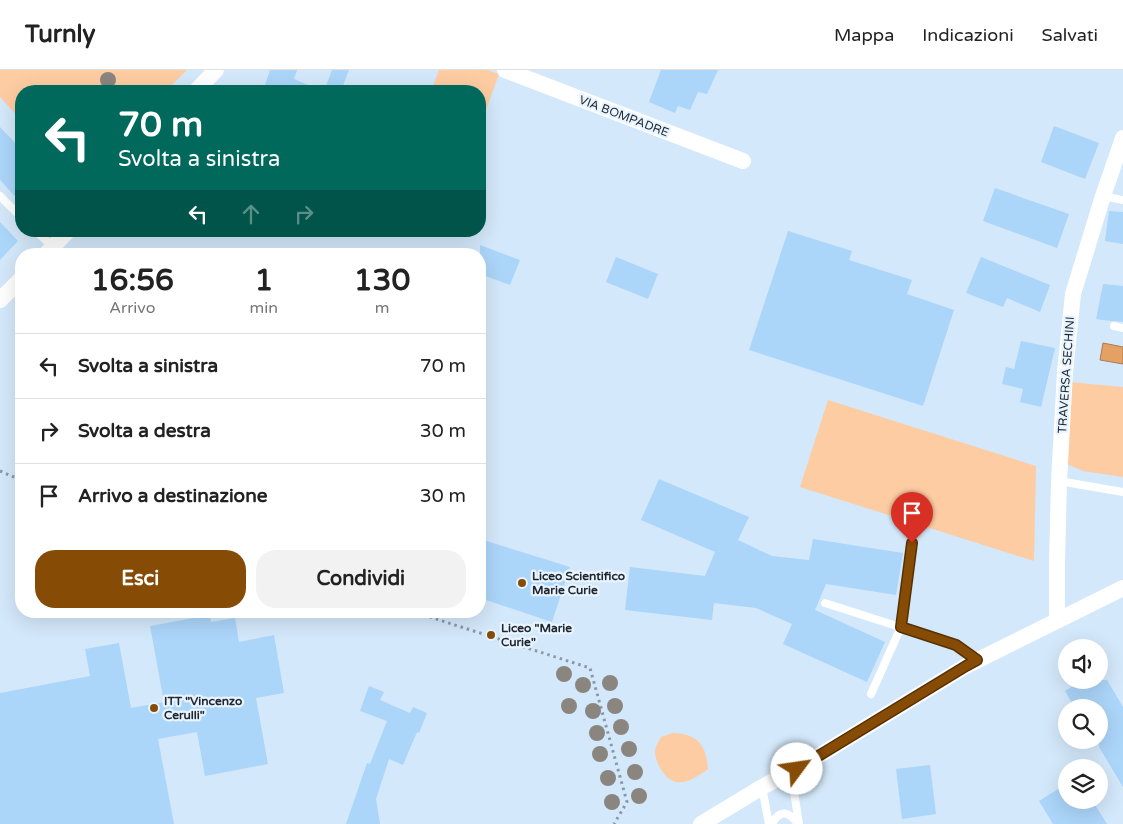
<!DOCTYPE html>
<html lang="it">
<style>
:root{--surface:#fff;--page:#f2f2f2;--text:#222;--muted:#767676;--line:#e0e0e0;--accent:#864b04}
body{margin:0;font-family:"Varela Round",sans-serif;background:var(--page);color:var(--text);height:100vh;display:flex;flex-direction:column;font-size:19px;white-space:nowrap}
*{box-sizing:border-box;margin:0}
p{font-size:16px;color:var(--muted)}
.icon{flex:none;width:28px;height:28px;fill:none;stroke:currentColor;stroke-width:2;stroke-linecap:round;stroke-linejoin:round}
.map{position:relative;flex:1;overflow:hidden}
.sheet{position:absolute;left:15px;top:178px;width:471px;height:370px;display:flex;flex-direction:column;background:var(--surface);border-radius:20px;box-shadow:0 5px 20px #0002}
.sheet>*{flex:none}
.top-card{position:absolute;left:15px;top:15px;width:471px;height:152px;border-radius:20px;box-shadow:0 5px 20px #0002;background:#00695c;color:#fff;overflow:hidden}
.controls{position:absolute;left:1058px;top:569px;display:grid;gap:10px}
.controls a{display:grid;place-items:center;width:50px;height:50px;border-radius:50%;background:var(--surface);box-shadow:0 5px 20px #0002;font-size:25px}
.pin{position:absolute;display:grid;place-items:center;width:42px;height:42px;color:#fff;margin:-51px -21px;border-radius:50% 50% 50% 0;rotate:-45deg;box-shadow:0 0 5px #0007}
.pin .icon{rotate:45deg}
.me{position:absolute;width:55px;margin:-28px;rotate:59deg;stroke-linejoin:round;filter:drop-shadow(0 0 4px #0008)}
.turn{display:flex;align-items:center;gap:18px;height:105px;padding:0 20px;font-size:22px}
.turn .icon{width:65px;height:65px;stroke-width:2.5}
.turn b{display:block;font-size:35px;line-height:42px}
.lanes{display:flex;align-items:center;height:48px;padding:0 20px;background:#0003;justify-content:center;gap:25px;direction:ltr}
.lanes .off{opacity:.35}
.eta{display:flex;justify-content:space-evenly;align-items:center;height:85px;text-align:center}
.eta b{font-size:30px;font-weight:700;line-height:35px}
.button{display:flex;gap:10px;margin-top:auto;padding:10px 20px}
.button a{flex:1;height:58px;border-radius:20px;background:var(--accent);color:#fff;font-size:20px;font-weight:700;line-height:58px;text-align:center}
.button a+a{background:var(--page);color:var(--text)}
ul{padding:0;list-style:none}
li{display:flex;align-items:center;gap:15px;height:65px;padding:0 20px;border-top:1px solid var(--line)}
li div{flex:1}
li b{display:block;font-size:19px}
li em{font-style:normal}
header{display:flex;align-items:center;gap:30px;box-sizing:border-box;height:70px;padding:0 25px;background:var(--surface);border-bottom:1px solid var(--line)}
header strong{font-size:24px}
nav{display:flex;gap:28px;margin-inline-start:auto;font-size:18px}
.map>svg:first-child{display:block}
.green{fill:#fecca2}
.water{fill:#e5a164;stroke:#aa7c54}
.building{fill:#abd5f9}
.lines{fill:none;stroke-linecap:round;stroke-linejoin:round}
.path{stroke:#8999a6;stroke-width:3;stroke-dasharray:2.5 4;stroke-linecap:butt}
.service{stroke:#fff;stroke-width:8}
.minor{stroke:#fff;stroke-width:16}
.tree{fill:#8b857f}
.route-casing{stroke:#573103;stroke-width:12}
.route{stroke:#864b04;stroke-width:9}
.poi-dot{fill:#864b04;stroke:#e8f4ff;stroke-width:2}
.labels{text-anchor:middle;stroke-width:4.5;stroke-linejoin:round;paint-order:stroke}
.street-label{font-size:12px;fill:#1f262d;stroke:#e8f4ff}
.poi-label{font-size:12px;font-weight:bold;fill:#1f262d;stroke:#e8f4ff;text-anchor:start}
</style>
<header>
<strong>Turnly</strong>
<nav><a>Mappa</a><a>Indicazioni</a><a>Salvati</a></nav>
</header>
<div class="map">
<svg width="1123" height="754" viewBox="0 0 1123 754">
<rect width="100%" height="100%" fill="#d3e8fa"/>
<path class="green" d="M 0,0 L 187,0 L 166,21 L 21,21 L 21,50 L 0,27 Z
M 439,0 L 487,0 L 499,4 L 480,57 L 480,21 L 431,21 Z
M 1069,312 L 1123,317 L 1123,407 L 1083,401 L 1067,394 Z
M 828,330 L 1036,396 L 1034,491 L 800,417 Z
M 673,663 C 698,664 706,675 708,699 C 700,705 687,714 676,712 C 665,710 655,692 655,682 C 655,677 659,671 661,667 Z"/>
<path class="water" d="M 1103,273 L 1123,277 L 1123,294 L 1100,290 Z"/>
<path class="building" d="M 270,0 L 297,0 L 294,9 L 322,21 L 263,21 Z
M 332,0 L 349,0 L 341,21 L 324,21 Z
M 661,0 L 718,0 L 707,24 L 698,22 L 690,40 L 678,36 L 675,43 L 649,32 Z
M 1054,56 L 1099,73 L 1085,109 L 1041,92 Z
M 0,57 L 21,79 L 21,133 L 0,110 Z
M 995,118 L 1069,144 L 1057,178 L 983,151 Z
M 1109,141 L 1123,142 L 1123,174 L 1105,171 Z
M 0,152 L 18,171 L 0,190 Z
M 788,161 L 852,181 L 849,190 L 912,210 L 907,224 L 954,240 L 923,336 L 749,280 Z
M 480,175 L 520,190 L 510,215 L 480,204 Z
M 616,187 L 658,204 L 648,229 L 606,212 Z
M 981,187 L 1050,215 L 1040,242 L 1007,228 L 1003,237 L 966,223 Z
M 1103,214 L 1123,216 L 1123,252 L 1115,251 L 1111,251 L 1096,249 Z
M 1021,271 L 1055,278 L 1041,337 L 1020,332 L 1023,319 L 1002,314 L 1006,297 L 1014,299 Z
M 659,409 L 749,447 L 738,470 L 772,486 L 809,490 L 813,469 L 903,483 L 896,525 L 826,514 L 815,540 L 885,572 L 867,612 L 783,574 L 792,554 L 756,538 L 714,533 L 712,550 L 625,540 L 630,497 L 705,506 L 715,482 L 641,450 Z
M 480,469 L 570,497 L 552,552 L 480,528 Z
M 210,545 L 211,552 L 235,548 L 239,572 L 274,565 L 284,623 L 256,628 L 268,694 L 205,706 L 197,662 L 158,669 L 174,754 L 0,754 L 0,623 L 90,606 L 85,579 L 119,573 L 131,638 L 164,632 L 150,556 Z
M 1082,610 L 1107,610 L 1123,637 L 1123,717 L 1099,677 L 1099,638 L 1075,638 L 1065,621 Z
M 369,616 L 384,622 L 380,630 L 410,643 L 413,637 L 427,643 L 419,663 L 417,662 L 403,695 L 389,689 L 376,729 L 380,754 L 346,754 L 367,693 L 370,694 L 387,651 L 360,641 Z
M 930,695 L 936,744 L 902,749 L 896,699 Z
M 1066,714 L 1066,730 L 1092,730 L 1107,754 L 1053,754 L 1039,731 Z"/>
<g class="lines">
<path class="path" d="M 0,401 L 21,410
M 411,541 L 590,598 L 627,732 L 614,754"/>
<path class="service" d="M 0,126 L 21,147
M 1103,126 L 1123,130
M 36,161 L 53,177
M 1114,256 L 1123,258
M 1059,411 L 1123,422
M 825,533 L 956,575 L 977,590
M 871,624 L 901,557 L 912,473
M 791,702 L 799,754
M 762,717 L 769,754
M 772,754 C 780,738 789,742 798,754"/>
<path class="minor" d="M 505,0 L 743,91
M 196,21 L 216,0
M 46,184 L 68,161
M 0,230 L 21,209
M 1057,550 L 1057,494 L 1059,411 L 1065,302 L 1073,224 L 1103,126 L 1123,68
M 701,754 L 762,717 L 797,699 L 966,596 L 1123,518"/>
</g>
<g class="tree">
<circle cx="108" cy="10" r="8"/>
<circle cx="564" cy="604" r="8"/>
<circle cx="610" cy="613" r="8"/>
<circle cx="583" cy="615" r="8"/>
<circle cx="569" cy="636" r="8"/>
<circle cx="615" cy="636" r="8"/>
<circle cx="593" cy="641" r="8"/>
<circle cx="621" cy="657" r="8"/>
<circle cx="597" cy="663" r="8"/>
<circle cx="629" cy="679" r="8"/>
<circle cx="600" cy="684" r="8"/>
<circle cx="635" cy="702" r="8"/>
<circle cx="608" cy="708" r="8"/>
<circle cx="639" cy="726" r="8"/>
<circle cx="612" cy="732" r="8"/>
</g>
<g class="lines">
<g class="route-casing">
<path id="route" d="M 797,699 L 966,596 L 977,590 L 956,575 L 901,557 L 912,473"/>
</g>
<use href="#route" class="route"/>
</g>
<g class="poi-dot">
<circle cx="522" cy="513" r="5"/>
<circle cx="491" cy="565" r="5"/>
<circle cx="154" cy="638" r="5"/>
</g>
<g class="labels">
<g class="street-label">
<text transform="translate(624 46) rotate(21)" y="4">VIA BOMPADRE</text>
<text transform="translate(1066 305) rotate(-86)" y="4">TRAVERSA SECHINI</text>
</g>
<g class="poi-label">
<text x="532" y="510">Liceo Scientifico<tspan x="532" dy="14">Marie Curie</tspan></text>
<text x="501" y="562">Liceo "Marie<tspan x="501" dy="14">Curie"</tspan></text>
<text x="164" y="635">ITT "Vincenzo<tspan x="164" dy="14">Cerulli"</tspan></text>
</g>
</g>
</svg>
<div class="controls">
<a><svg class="icon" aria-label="sound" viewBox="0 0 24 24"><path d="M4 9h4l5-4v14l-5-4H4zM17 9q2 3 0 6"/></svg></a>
<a><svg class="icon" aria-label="search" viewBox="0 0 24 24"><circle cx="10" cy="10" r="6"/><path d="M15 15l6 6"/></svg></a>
<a><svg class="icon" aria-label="layers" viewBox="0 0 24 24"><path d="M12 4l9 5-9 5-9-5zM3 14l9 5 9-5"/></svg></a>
</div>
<div class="pin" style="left:912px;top:473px;background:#d93025"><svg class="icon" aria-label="arrive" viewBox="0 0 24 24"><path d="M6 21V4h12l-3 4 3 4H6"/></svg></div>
<svg class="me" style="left:797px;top:699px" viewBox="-20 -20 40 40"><circle r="19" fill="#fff"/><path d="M0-13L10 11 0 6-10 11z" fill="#864b04"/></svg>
<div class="top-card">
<div class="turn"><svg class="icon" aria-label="left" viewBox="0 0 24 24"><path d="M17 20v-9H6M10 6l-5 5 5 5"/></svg><div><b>70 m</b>Svolta a sinistra</div></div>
<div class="lanes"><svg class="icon" aria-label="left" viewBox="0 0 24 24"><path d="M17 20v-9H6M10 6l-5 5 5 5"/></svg><svg class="icon off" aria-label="ahead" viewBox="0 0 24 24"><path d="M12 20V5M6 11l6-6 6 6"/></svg><svg class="icon off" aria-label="right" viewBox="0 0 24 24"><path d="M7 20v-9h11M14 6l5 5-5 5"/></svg></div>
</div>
<section class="sheet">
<div class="eta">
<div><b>16:56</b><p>Arrivo</p></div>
<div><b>1</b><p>min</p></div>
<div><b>130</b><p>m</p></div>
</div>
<ul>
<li><svg class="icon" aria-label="left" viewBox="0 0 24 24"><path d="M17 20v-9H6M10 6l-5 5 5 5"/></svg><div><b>Svolta a sinistra</b></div><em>70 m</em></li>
<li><svg class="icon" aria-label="right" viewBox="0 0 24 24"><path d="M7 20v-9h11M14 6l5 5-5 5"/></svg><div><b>Svolta a destra</b></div><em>30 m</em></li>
<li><svg class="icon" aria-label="arrive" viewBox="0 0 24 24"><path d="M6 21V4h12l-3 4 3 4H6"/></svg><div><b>Arrivo a destinazione</b></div><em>30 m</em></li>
</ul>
<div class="button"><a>Esci</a><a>Condividi</a></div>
</section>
</div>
